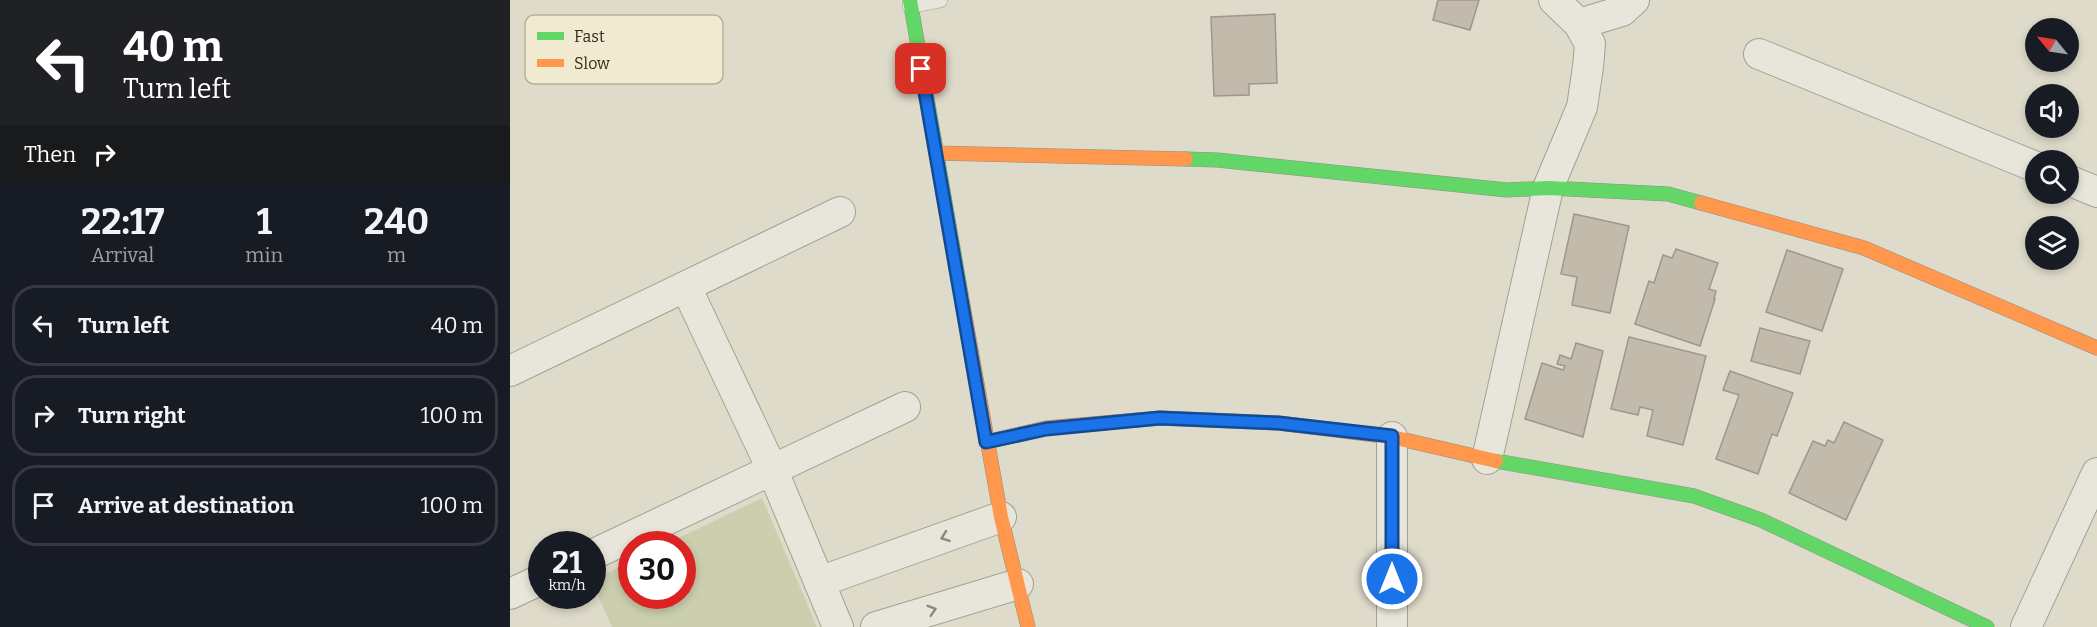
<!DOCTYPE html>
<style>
:root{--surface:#171b24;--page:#20242c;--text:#f1f3f6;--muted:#9ea1a6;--line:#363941}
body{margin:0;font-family:Bitter,serif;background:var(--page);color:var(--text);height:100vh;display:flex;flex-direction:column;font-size:22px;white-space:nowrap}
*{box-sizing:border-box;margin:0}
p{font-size:20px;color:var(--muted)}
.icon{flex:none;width:33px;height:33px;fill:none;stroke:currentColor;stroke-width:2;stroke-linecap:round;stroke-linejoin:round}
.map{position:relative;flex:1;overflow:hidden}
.details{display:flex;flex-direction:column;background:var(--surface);width:510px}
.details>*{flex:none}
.top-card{background:#202124;color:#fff;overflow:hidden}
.needle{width:39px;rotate:300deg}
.controls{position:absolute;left:1515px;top:18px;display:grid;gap:12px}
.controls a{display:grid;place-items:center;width:54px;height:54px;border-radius:50%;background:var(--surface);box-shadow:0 3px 9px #0003;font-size:30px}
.speed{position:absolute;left:18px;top:531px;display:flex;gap:12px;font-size:30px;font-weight:700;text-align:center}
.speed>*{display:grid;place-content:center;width:78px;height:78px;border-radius:50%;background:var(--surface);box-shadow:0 3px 9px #0003;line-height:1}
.speed small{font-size:15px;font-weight:400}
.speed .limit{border:9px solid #d22;background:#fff;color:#111}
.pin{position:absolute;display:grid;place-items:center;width:51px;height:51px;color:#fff;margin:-26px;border-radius:12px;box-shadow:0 3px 9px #0006}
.me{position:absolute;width:66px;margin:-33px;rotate:0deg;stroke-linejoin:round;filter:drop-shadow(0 0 4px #0008)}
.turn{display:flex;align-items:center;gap:21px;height:126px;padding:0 24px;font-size:27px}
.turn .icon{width:78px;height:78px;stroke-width:2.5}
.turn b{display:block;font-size:42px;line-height:51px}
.then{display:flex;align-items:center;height:57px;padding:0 24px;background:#0003;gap:12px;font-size:22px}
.eta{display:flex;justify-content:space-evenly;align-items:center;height:102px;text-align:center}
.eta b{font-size:36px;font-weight:700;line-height:42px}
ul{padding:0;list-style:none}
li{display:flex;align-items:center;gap:18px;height:81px;margin:0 12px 9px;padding:0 12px;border:3px solid var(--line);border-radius:24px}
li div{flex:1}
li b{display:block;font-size:22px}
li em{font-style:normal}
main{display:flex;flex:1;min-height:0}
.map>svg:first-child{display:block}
.green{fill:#cbcfae}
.building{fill:#c2baab;stroke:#9f978a;stroke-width:1.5}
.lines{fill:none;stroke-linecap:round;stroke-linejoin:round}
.lane-casing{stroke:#a4a094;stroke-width:16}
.street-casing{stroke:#a4a094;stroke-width:32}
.fast-casing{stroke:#948f83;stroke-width:15}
.slow-casing{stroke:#948f83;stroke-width:15}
.lane{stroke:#e8e5db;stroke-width:15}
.street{stroke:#e8e5db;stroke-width:30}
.fast{stroke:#63d668;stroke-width:14}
.slow{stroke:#ff974d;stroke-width:14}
.oneway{stroke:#8c877c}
.route-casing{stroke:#114b97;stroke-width:15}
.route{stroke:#1a73e8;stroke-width:10}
.key{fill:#f0ead0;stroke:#b7b09a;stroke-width:1.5}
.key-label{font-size:16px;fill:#31291d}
</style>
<main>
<section class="details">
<div class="top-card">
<div class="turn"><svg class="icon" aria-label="left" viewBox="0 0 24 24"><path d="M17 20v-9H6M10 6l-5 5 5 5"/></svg><div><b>40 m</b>Turn left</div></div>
<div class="then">Then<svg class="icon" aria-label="right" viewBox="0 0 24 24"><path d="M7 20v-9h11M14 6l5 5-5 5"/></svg></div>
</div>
<div class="eta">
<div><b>22:17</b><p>Arrival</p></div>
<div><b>1</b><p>min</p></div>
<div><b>240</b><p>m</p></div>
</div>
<ul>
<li><svg class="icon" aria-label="left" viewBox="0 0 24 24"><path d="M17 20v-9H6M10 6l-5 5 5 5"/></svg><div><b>Turn left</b></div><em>40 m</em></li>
<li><svg class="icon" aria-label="right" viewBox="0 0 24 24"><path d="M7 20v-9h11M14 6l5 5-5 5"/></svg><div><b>Turn right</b></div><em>100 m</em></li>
<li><svg class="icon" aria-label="arrive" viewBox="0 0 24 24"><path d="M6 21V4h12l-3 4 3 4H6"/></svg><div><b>Arrive at destination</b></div><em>100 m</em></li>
</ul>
</section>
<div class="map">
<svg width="1587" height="627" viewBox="0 0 1587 627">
<rect width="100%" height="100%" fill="#dfdbca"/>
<path class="green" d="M 252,498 L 307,627 L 102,627 L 83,585 L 83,580 L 121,561 L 122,596 L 172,596 L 172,544 L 156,544 Z"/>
<path class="building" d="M 928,0 L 969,0 L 960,30 L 923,20 Z
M 765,14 L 767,83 L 739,84 L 739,95 L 704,96 L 701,17 Z
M 1064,214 L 1119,226 L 1100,313 L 1062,305 L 1067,277 L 1051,274 Z
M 1166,249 L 1208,263 L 1199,289 L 1206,291 L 1204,299 L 1205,299 L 1190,346 L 1125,324 L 1139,281 L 1144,283 L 1153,255 L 1162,258 Z
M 1277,250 L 1333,269 L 1312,331 L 1256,312 Z
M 1250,328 L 1300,341 L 1290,374 L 1241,361 Z
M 1119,337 L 1196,356 L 1173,445 L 1137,436 L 1143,410 L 1130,407 L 1128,415 L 1101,409 Z
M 1066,343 L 1093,351 L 1073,437 L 1015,419 L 1032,363 L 1053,370 L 1055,366 L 1047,364 L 1050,355 L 1061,359 Z
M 1220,371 L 1283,393 L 1267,436 L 1262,434 L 1248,474 L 1206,459 L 1229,395 L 1213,390 Z
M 1334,422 L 1373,440 L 1336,520 L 1279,493 L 1303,441 L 1315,446 L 1318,440 L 1324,443 Z"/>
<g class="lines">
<g class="lane-casing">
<path id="lane" d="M 400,6 L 430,0"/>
</g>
<g class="street-casing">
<path id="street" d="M 1069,24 L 1112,11 L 1124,0
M 1249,54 L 1526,167
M 1558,180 L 1587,192
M 176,287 L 262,469 L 328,627
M 0,371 L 330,212
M 882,437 L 882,627
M 977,459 L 1038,188 L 1072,107 L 1078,67 L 1080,44 L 1069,24 L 1044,0
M 82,555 L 395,407
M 309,582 L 491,517
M 0,594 L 32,579
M 366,627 L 508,584
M 1516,627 L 1587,473"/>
</g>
<g class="fast-casing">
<path id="fast" d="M 400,0 L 451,294
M 676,159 L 707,160 L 997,190 L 1038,188 L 1158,194 L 1191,203
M 986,461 L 1184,496 L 1251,520 L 1477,627"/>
</g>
<g class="slow-casing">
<path id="slow" d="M 426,153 L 676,159
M 1191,203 L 1354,248 L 1587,348
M 451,294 L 491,517 L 518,627
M 476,442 L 536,428 L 650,418 L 769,423 L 882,437 L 986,461"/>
</g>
<use href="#lane" class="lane"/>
<use href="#street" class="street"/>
<use href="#fast" class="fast"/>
<use href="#slow" class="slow"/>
</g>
<defs><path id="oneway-chevron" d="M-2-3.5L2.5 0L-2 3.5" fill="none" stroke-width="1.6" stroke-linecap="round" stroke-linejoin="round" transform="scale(1.5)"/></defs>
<g class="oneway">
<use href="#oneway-chevron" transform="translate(435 537) rotate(160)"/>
<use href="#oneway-chevron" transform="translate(422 610) rotate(-17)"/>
</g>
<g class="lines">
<g class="route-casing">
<path id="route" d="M 411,69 L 476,442 L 536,429 L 650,418 L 768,423 L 882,436 L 882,579"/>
</g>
<use href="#route" class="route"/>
</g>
<rect x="15" y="15" width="198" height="69" rx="9" class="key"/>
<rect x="27" y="32" width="27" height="8" fill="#63d668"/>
<rect x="27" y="59" width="27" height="8" fill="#ff974d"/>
<g class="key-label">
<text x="64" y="42">Fast</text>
<text x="64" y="69">Slow</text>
</g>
</svg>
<div class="controls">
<a><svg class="needle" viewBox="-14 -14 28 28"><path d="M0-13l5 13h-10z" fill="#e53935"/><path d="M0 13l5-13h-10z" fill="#9ea1a6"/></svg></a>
<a><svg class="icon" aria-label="sound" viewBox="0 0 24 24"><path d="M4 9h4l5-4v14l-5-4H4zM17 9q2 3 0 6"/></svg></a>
<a><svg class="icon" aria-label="search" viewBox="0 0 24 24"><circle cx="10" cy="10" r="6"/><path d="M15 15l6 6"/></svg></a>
<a><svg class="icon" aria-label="layers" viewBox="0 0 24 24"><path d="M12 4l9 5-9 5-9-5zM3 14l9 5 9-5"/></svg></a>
</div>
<div class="speed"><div>21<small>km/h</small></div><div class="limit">30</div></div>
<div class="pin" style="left:411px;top:69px;background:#d93025"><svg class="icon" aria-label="arrive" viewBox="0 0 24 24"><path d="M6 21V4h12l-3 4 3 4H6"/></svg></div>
<svg class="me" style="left:882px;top:579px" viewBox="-20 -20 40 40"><circle r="17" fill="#1a73e8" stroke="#fff" stroke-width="3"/><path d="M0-11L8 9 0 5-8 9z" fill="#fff"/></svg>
</div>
</main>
